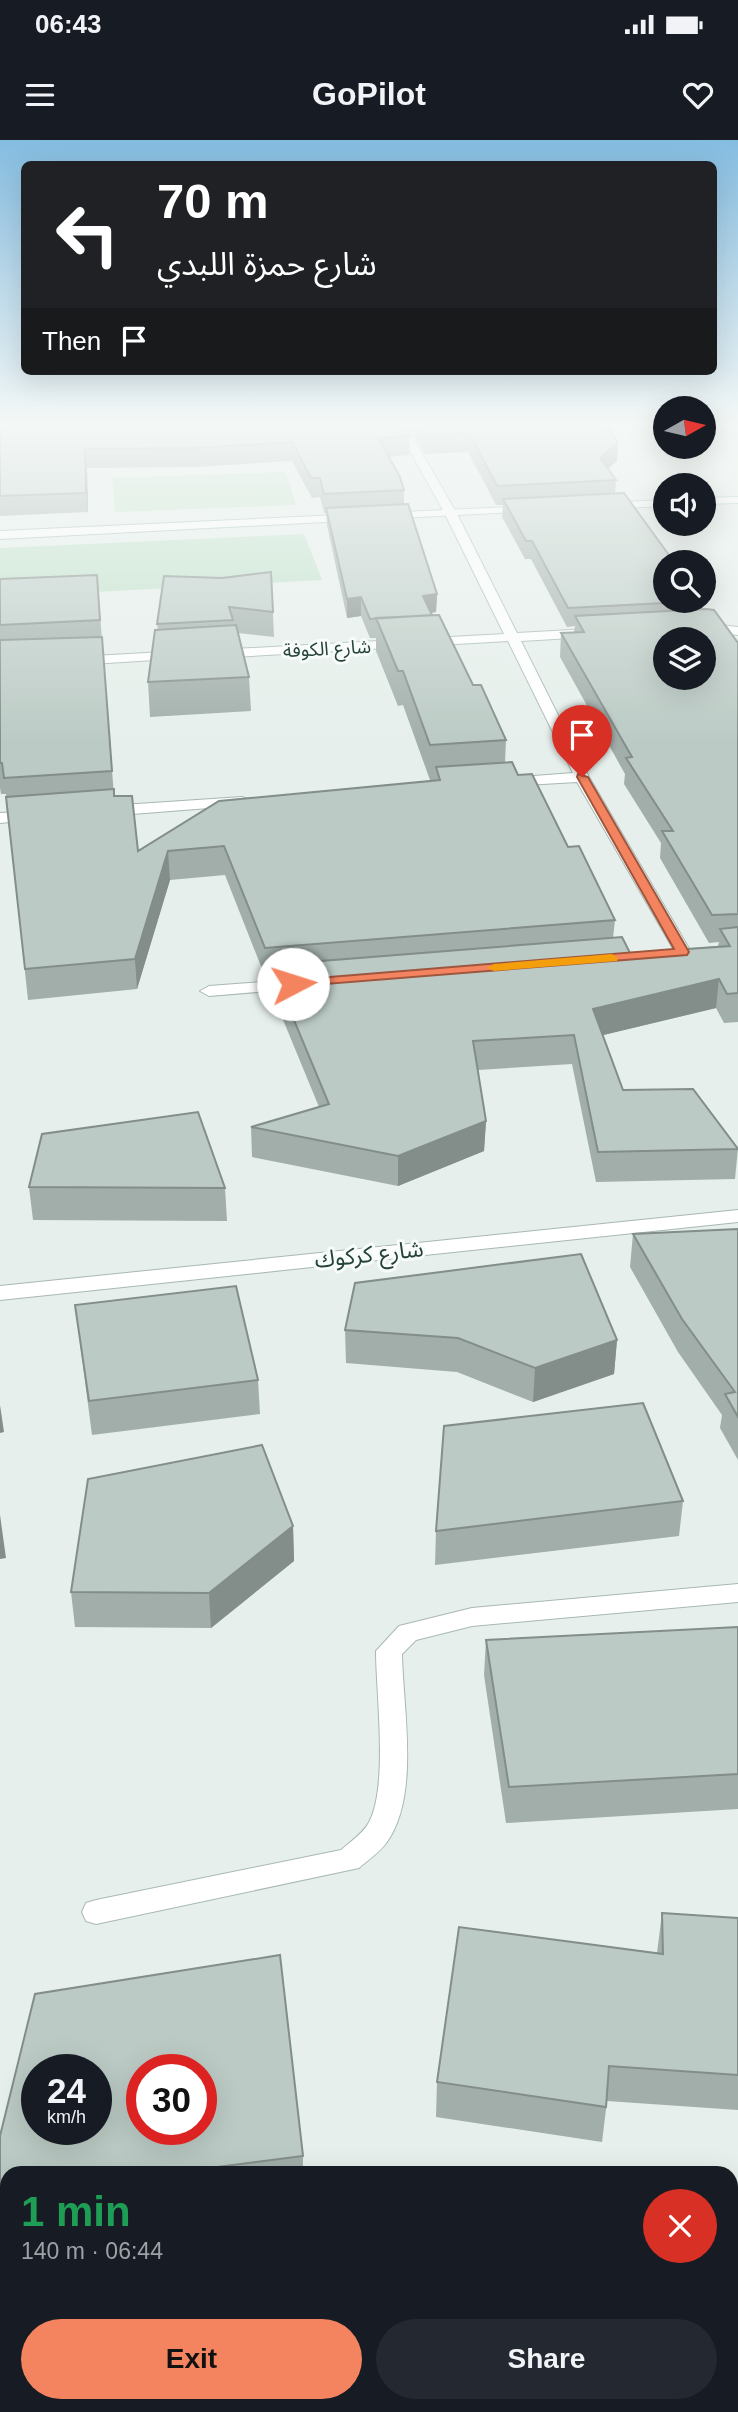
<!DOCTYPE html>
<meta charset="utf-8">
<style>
:root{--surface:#171b24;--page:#242831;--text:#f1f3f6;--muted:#9ea1a6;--accent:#f4845f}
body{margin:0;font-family:Arial,"Noto Sans Arabic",sans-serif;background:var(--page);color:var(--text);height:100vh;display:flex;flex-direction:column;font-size:26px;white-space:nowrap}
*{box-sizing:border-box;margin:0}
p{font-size:23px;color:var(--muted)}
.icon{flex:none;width:38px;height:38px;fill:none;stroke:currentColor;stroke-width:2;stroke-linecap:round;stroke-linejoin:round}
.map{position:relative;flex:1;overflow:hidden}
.side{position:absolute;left:0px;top:2026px;width:738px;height:247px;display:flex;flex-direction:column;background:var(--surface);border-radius:21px 21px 0 0;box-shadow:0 7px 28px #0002}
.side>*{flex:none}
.banner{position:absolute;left:21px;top:21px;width:696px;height:214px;border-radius:10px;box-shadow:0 7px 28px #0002;background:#202124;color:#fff;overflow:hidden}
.needle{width:46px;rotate:82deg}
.fabs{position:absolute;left:653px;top:256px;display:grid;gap:14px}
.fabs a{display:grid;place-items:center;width:63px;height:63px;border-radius:50%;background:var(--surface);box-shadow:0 7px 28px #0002;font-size:35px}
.speed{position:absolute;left:21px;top:1914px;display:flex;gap:14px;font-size:35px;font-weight:700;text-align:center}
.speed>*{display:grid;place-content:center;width:91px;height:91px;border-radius:50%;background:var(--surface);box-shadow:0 7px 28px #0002;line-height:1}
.speed small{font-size:18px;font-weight:400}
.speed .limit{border:10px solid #d22;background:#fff;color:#111}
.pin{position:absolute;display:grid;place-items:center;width:60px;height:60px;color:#fff;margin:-72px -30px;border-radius:50% 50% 50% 0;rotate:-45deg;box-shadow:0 0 7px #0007}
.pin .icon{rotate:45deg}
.me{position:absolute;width:77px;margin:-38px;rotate:85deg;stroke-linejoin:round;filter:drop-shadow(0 0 5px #0008)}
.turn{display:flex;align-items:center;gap:24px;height:147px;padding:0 21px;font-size:32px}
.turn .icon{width:91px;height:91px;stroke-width:2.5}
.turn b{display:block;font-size:49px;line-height:60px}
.then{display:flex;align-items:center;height:66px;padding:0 21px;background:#0003;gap:14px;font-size:26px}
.round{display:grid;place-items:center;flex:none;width:74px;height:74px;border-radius:37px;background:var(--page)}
.summary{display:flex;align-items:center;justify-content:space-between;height:119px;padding:0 21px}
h1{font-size:42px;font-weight:800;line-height:52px;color:#1e9e55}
.button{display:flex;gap:14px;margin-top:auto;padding:14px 21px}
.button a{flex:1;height:80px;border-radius:42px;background:var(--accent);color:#111;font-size:28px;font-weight:800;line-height:80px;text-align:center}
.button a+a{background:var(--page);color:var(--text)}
.status{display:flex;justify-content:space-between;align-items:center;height:49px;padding:0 35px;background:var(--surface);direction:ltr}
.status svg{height:19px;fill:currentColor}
header{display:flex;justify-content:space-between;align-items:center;height:91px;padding:0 21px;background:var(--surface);font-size:32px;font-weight:800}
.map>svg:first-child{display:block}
.green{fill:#bfe0c8}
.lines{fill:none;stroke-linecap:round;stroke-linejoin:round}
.street-casing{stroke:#a8b8b2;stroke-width:2}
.secondary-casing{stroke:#a4bbb3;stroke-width:2}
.street{fill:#fff;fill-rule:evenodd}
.secondary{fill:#fff;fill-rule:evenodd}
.wall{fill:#a1aea9;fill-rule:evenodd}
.shaded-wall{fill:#838d89}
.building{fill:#bbcac4;stroke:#838d89;stroke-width:2;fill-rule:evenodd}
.route{fill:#f4845f;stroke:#9f563e;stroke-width:2}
.slow{fill:#f59e0b}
.labels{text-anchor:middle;stroke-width:6;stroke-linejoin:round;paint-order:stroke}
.far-street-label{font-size:19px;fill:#24423a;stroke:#f7fbf9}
.street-label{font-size:23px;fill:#24423a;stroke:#f7fbf9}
</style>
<div class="status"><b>06:43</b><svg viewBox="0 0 49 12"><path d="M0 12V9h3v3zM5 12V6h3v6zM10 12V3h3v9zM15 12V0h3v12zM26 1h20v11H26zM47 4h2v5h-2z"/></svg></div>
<header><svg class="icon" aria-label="menu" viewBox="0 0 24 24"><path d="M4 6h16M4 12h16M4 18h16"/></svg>GoPilot<svg class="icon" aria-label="heart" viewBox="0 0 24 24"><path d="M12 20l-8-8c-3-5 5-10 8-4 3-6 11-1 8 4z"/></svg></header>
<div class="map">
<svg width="738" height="2272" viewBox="0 0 738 2272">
<rect width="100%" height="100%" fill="#e6efeb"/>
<path class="green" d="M 286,332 L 296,365 L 115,372 L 112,338 Z
M 304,394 L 322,440 L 0,457 L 0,408 Z"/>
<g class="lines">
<g class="street-casing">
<path id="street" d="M 396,286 L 406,286 L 456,372 L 517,493 L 589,489 L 595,493 L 589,497 L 521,501 L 589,637 L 691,812 L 689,816 L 677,816 L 675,812 L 577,642 L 508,646 L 501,642 L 508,638 L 573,633 L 508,501 L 216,518 L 209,514 L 216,510 L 504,494 L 444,372 Z
M 702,483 L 738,487 L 738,495 L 697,490 L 696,487 Z
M 181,511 L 186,512 L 186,518 L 76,525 L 69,521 L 76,517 Z
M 242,657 L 247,659 L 250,662 L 247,665 L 107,676 L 99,671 L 107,666 Z
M 36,671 L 41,673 L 44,676 L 41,679 L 0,683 L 0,673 Z
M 300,839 L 309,844 L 306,848 L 209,856 L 200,851 L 209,846 Z
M 738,1070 L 738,1082 L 0,1160 L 0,1146 Z
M 738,1444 L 738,1462 L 472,1486 L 416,1500 L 402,1514 C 403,1569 420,1655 387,1702 C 380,1712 368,1720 359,1728 L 96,1784 L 86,1781 L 82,1772 L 86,1763 L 96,1760 L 341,1710 C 350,1702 362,1694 368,1684 C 389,1649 376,1553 376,1511 L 399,1486 L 472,1468 Z
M 738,2074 L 738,2106 L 732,2107 L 732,2075 Z
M 7,2188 L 7,2222 L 0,2223 L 0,2189 Z"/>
</g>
<g class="secondary-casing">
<path id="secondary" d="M 738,357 L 738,363 L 704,364 L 704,358 Z
M 665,360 L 665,366 L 603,369 L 597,366 L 603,363 Z
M 529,366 L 533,367 L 533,371 L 0,399 L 0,391 Z"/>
</g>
<use href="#street" class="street"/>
<use href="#secondary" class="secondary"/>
</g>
<path class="wall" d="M 0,286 L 410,296 L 409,315 L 389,317 L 404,350 L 404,364 L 437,454 L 436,472 L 431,473 L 506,600 L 505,622 L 518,635 L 568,707 L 615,780 L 613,798 L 630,813 L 718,806 L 719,802 L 709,803 L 660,718 L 661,703 L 624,644 L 625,634 L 560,517 L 561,493 L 574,492 L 575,486 L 567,487 L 531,419 L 525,419 L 502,377 L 503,365 L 496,365 L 468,312 L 425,314 L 409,286 L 606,286 L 618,302 L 617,321 L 608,329 L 616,340 L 615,354 L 703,461 L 702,469 L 738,503 L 738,882 L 724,883 L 716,868 L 603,895 L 623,950 L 738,1008 L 735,1039 L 596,1042 L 572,924 L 478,930 L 486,981 L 484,1011 L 398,1046 L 252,1017 L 251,987 L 319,967 L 272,853 L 272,838 L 266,839 L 225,735 L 170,740 L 137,849 L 28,860 L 6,654 L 1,654 L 0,648 L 0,439 L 97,435 L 114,656 L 138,711 L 435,640 L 430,640 L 403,565 L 398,566 L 376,511 L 376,498 L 370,498 L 361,476 L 347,478 L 327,385 L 326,373 L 324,373 L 320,357 L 312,358 L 292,321 L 195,327 L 87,328 L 88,372 L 0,376 Z
M 271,432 L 274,497 L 238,493 L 249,537 L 251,571 L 150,577 L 148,542 L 158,490 L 157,484 L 222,438 Z
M 29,1047 L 225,1048 L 227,1081 L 33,1080 Z
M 738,1089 L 738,1320 L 720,1288 L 722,1275 L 678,1212 L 630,1127 L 633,1094 Z
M 75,1165 L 258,1240 L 260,1274 L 92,1295 Z
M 345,1190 L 617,1200 L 614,1234 L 533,1262 L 457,1232 L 346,1223 Z
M 683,1361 L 679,1396 L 435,1425 L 436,1391 Z
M 293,1386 L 294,1421 L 211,1488 L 75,1487 L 71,1452 Z
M 738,1487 L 738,1669 L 506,1683 L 484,1535 L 486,1500 Z
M 662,1773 L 738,1778 L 738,1970 L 607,1961 L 602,2002 L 436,1977 L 437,1942 L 657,1813 Z
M 280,1815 L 303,2016 L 303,2034 L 7,2034 L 7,2088 L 0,2089 L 0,2054 L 1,2054 L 0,2054 L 0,1996 L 35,1854 ZM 37,1930 L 96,1930 L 96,1990 L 37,1990 ZM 142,1930 L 201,1930 L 201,1990 L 142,1990 Z"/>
<path class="shaded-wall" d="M 618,302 L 617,321 L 598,337 L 600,318 Z
M 85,309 L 87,328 L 88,372 L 86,353 Z
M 437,454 L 436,472 L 423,474 L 423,456 Z
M 361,457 L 361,476 L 347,478 L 347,459 Z
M 168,711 L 170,740 L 137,849 L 135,819 Z
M 719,839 L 716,868 L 591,898 L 593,869 Z
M 486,981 L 484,1011 L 398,1046 L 398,1016 Z
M 617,1200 L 614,1234 L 533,1262 L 535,1228 Z
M 0,1265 L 4,1292 L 0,1293 Z
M 0,1375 L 6,1418 L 0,1419 Z
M 293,1386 L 294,1421 L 211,1488 L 209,1453 Z"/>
<path class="building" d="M 0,286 L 404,286 L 410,296 L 378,298 L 400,337 L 404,350 L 324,354 L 320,338 L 311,338 L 292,302 L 194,308 L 85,309 L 86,353 L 0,356 Z
M 420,286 L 606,286 L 618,302 L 600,318 L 616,340 L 497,346 L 469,293 L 426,295 Z
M 624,353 L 674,422 L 665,422 L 665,460 L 703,461 L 568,468 L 532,401 L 526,401 L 503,359 Z
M 408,364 L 437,454 L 423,456 L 432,475 L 370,479 L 361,457 L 347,459 L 326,368 Z
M 271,432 L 273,472 L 229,467 L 233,480 L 157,484 L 164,436 L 222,438 Z
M 97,435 L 100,480 L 0,485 L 0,439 Z
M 706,469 L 714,470 L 738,503 L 738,774 L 712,775 L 662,691 L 673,691 L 626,618 L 632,617 L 561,493 L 584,492 L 575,476 ZM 665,499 L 704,499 L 704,537 L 665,537 Z
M 439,475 L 473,545 L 481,545 L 506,600 L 430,605 L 403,531 L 398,531 L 376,478 Z
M 236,485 L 249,537 L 148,542 L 155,490 Z
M 102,497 L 112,631 L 4,638 L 2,623 L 0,623 L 0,500 Z
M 512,622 L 518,635 L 532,634 L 568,707 L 579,706 L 615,780 L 265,808 L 224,706 L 168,711 L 135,819 L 25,829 L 6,657 L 114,649 L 114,656 L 132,656 L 138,711 L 219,661 L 440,640 L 436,627 Z
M 738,787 L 738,853 L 727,854 L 719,839 L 593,869 L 623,950 L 693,949 L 738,1009 L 598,1012 L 574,895 L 473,901 L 486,981 L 398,1016 L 251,987 L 329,964 L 271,825 L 622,797 L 630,813 L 730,806 L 720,789 Z
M 198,972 L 225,1048 L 29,1047 L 42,994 Z
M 738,1089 L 738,1277 L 725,1254 L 735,1252 L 682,1179 L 633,1094 Z
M 581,1114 L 617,1200 L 535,1228 L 458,1198 L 345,1190 L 355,1143 Z
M 236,1146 L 258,1240 L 89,1261 L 75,1165 Z
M 643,1263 L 683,1361 L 436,1391 L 444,1286 Z
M 262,1305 L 293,1386 L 209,1453 L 71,1452 L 88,1339 Z
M 738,1487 L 738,1634 L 509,1647 L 486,1500 Z
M 662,1773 L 738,1778 L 738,1935 L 609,1926 L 606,1967 L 437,1942 L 459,1787 L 663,1814 Z
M 280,1815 L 303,2016 L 163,2034 L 7,2034 L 7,2053 L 0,2054 L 0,1996 L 35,1854 ZM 37,1930 L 96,1930 L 96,1990 L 37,1990 ZM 142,1930 L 201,1930 L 201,1990 L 142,1990 Z"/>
<linearGradient id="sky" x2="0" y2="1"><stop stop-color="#84bce0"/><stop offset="0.47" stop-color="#f4f8f6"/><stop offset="1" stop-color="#f4f8f6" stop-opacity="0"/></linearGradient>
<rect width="738" height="604" fill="url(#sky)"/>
<path class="route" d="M 578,634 L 588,637 L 689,812 L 687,815 L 288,847 L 288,842 L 293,840 L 674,809 L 577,637 Z"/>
<path class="slow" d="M 612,814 L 618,818 L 617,821 L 494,831 L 487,828 L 494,824 Z"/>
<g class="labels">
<g class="far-street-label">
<text transform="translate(327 508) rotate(-3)" y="7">شارع الكوفة</text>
</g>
<g class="street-label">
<text transform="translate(369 1114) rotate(-6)" y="8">شارع كركوك</text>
</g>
</g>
</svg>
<div class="fabs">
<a><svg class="needle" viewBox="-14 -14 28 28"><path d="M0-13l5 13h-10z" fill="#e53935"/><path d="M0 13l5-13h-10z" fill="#9ea1a6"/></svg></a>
<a><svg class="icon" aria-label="sound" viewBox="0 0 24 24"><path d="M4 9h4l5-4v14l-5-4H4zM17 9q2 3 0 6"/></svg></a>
<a><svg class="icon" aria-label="search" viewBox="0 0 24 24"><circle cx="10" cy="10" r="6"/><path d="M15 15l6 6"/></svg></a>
<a><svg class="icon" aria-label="layers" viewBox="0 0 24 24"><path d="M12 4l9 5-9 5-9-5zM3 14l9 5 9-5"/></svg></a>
</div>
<div class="speed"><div>24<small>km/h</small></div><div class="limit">30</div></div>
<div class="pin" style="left:582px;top:637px;background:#d93025"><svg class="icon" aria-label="arrive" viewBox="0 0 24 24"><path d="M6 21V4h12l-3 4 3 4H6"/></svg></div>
<svg class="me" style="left:293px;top:844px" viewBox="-20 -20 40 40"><circle r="19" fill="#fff"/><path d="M0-13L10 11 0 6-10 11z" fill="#f4845f"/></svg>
<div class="banner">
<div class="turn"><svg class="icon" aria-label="left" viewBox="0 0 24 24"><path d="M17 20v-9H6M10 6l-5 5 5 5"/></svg><div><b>70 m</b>شارع حمزة اللبدي</div></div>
<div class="then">Then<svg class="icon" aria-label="arrive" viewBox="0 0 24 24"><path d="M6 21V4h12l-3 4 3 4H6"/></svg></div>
</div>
<section class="side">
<div class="summary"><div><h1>1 min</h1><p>140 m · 06:44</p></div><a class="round" style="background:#d93025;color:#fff"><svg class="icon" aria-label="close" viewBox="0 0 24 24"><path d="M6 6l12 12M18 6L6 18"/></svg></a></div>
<div class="button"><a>Exit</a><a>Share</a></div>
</section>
</div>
